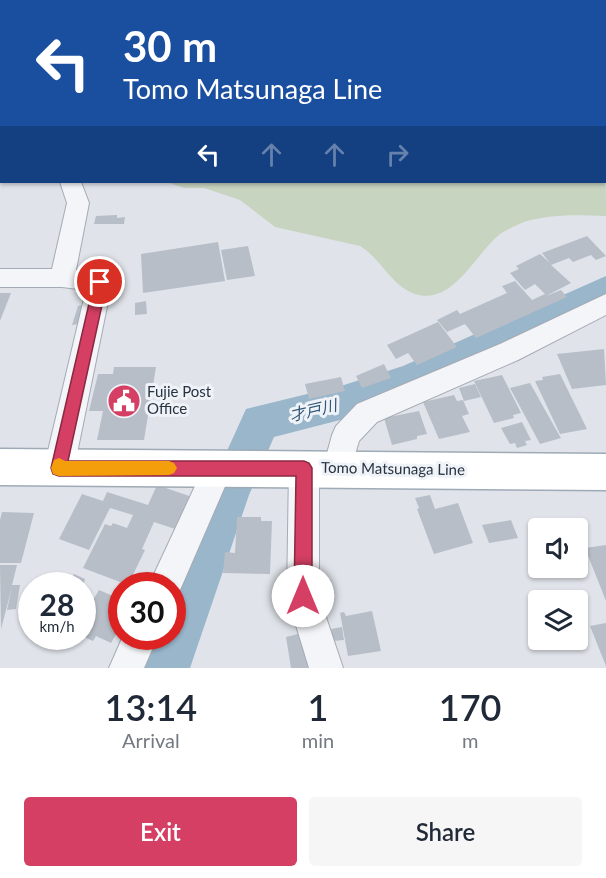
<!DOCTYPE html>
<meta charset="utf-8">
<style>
:root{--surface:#fff;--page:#f6f6f7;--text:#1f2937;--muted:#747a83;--accent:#d43f63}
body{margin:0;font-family:Lato,"Noto Sans JP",sans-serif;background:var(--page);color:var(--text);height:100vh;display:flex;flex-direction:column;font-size:22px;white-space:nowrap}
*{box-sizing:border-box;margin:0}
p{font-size:20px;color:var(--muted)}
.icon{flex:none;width:33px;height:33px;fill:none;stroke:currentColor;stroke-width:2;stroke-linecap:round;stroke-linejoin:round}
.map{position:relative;height:668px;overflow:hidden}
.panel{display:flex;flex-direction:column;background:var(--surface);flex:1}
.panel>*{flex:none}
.hud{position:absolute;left:0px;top:0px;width:606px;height:183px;box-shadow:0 2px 4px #0004;background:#1a4fa0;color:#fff;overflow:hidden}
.fabs{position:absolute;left:528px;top:518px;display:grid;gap:12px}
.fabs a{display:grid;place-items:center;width:60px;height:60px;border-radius:6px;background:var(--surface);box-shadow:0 2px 4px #0004;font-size:30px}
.speed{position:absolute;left:18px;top:572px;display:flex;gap:12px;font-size:30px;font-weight:700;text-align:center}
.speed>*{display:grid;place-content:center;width:78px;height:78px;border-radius:50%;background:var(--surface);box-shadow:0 2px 4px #0004;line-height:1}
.speed small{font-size:15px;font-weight:400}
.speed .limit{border:9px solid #d22;background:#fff;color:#111}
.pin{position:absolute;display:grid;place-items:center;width:51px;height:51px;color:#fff;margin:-26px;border:3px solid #fff;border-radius:50%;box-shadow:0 2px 6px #0007}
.me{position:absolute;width:66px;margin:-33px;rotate:0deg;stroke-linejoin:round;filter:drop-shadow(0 0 4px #0008)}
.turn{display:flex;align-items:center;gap:21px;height:126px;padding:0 24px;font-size:27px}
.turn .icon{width:78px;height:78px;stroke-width:2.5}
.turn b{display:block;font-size:42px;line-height:51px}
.lanes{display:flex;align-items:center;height:57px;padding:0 24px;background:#0003;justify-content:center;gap:30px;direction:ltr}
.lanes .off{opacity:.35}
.eta{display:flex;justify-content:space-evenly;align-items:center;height:102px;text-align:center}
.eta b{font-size:36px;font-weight:600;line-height:42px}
.action{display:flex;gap:12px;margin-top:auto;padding:12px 24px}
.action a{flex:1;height:69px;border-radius:6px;background:var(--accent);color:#fff;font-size:24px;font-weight:600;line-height:69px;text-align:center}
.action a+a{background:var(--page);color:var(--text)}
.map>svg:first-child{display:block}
.green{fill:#c7d4c0}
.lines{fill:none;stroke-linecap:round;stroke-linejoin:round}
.river{fill:#99b6cb;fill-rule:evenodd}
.building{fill:#b7bec7}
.minor-casing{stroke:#a5abb4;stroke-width:2}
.major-casing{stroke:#9eaab6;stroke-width:3}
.minor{fill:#f3f5f8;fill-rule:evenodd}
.major{fill:#fff;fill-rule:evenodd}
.route{fill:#d43f63;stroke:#8a2940;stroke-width:1.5}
.slow{fill:#f59e0b}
.labels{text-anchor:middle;stroke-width:6;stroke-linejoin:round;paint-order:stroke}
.poi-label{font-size:15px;fill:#283342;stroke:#eff3f7;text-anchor:start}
.street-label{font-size:15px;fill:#283342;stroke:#eff3f7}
.water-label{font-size:16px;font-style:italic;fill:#305678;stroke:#eff3f7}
</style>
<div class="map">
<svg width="606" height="668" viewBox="0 0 606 668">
<rect width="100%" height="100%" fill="#e0e4ea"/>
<path class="green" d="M 88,0 L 420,0 L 87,1 Z
M 605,61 L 606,216 C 579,215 551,214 524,222 C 517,225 506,230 500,234 C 477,252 454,303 419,295 C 392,289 382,259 360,246 L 275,227 L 240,200 L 204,188 L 184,188 L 167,182 L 604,182 Z"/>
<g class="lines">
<path class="river" d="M 606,276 L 606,304 L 425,392 L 344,419 L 274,437 L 249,495 L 190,668 L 140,668 L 153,636 L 172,636 L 172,585 L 207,495 L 246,409 L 344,385 L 403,366 Z"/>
</g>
<path class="building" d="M 117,215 L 117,218 L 125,217 L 124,224 L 94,224 L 96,216 Z
M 587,236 L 606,256 L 596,260 L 591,255 L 573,262 L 569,258 L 551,265 L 571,283 L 546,296 L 561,290 L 567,297 L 476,338 L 465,324 L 447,332 L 437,320 L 457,310 L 460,314 L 507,293 L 502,286 L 515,281 L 532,300 L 545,294 L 535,284 L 525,290 L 510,273 L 519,269 L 516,266 L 540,254 L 550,263 L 542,253 Z
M 218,242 L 225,281 L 143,293 L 141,254 Z
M 248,246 L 255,276 L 227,280 L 221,250 Z
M 0,293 L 11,293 L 0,321 Z
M 146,301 L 147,314 L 135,315 L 135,303 Z
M 82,305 L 78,324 L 72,325 L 78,306 Z
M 438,322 L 457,347 L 417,365 L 408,353 L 396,359 L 387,345 Z
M 604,349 L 606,385 L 572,389 L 557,354 Z
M 384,364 L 391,378 L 362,388 L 356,376 Z
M 114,367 L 156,367 L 144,440 L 97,440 L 103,411 L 89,411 L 98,374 L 113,374 Z
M 560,374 L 587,429 L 560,434 L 535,381 L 543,380 L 542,377 Z
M 502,375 L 521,413 L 513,415 L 514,418 L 494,423 L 474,381 Z
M 341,377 L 345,391 L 309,399 L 305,384 Z
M 530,383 L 558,433 L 561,438 L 540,444 L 510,388 Z
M 475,384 L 481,397 L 464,401 L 459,388 Z
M 454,395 L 457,401 L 463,400 L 469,414 L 462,416 L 470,432 L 439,439 L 423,402 Z
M 419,411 L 427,434 L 417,436 L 417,439 L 392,445 L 384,418 Z
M 522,422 L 531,440 L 525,441 L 527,445 L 517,448 L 515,443 L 510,444 L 501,428 Z
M 157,485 L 195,498 L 181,531 L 154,522 L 142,549 L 145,550 L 128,585 L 83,568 L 105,524 L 111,526 L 113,523 L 127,528 L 133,515 L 110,508 L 89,550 L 59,539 L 82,494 L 103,501 L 107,492 L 148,505 Z
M 430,495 L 435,509 L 458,503 L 473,543 L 434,554 L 417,509 L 419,508 L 415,498 Z
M 2,512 L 34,513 L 21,563 L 0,563 L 0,520 Z
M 237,517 L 261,517 L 261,521 L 272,521 L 270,574 L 223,573 L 225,552 L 235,553 Z
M 511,520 L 518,538 L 489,543 L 482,525 Z
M 606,545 L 606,601 L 585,548 Z
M 0,565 L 17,565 L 12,585 L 20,585 L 16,609 L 7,610 L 12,587 L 1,629 Z
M 74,574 L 85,579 L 82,590 L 82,585 L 62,585 L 66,578 L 71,580 Z
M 99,590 L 122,600 L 122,624 L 111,643 L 96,636 L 93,641 L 82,636 L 82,595 L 93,600 Z
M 372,611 L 381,651 L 348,656 L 340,613 L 344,612 L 346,616 Z
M 606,623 L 606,666 L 590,626 Z
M 342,627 L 344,640 L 333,641 L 331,629 Z
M 302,633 L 308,668 L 291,668 L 286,637 Z"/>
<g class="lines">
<g class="minor-casing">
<path id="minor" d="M 0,21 L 2,21 L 2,31 L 0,31 Z
M 60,182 L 81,182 L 89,203 L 76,270 L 108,275 L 112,282 L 74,468 L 69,478 L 59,482 L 49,478 L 44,468 L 86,290 L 62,287 L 0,287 L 0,269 L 52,269 L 67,203 Z
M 606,294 L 606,315 L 518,360 L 377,422 L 359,441 L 348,478 L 338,482 L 328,478 L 323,468 L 332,435 L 336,426 L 357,404 L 500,344 Z
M 218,454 L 228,458 L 233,468 L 177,597 L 172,598 L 172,585 L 149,585 L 208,458 Z
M 304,454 L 314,458 L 319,468 L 319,596 L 343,668 L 309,668 L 287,596 L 289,468 L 294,458 Z
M 123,636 L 158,636 L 144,668 L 109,668 Z"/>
</g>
<g class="major-casing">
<path id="major" d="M 0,449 L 606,454 L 606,490 L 0,485 Z"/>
</g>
<use href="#minor" class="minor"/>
<use href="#major" class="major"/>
</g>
<path class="route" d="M 100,277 L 107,282 L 68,461 L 304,461 L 309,463 L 312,468 L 312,596 L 309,603 L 303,605 L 297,603 L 294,596 L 296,476 L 59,476 L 53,474 L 51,468 L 94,282 Z"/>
<path class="slow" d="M 59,458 L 65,461 L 169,461 L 174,463 L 177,468 L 174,473 L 169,475 L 59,476 L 53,474 L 51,468 L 54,460 Z"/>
<defs>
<g id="civic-disc" transform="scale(1.725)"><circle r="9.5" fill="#d43f63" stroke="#eff3f7"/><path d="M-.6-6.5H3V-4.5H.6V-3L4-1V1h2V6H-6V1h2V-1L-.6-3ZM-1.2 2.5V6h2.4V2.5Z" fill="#fff"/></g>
</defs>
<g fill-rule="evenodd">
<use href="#civic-disc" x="124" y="401"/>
</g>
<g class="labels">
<g class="poi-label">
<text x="147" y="397">Fujie Post<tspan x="147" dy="17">Office</tspan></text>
</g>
<g class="street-label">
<text transform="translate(393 469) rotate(1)" y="5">Tomo Matsunaga Line</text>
</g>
<g class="water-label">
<text transform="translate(313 410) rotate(-13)" y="6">才戸川</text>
</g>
</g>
</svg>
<div class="fabs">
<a><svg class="icon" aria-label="sound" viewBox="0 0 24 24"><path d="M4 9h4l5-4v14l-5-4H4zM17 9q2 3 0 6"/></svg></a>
<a><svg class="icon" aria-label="layers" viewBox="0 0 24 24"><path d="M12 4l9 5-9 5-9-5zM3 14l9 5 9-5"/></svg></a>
</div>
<div class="speed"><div>28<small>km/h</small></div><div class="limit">30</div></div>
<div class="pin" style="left:100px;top:282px;background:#d93025"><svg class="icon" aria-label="arrive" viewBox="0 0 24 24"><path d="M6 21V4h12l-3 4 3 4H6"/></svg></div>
<svg class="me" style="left:303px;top:596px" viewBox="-20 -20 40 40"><circle r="19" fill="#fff"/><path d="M0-13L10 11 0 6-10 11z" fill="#d43f63"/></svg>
<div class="hud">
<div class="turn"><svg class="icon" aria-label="left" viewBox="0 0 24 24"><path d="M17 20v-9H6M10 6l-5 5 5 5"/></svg><div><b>30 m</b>Tomo Matsunaga Line</div></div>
<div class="lanes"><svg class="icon" aria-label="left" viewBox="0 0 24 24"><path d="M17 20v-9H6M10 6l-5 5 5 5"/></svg><svg class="icon off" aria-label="ahead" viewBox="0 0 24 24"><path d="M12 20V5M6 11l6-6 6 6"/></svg><svg class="icon off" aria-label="ahead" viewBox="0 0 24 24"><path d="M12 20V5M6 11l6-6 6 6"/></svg><svg class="icon off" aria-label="right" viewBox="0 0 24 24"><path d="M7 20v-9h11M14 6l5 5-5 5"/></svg></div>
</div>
</div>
<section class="panel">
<div class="eta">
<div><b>13:14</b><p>Arrival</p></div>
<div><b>1</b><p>min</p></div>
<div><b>170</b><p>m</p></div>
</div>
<div class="action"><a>Exit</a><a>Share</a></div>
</section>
